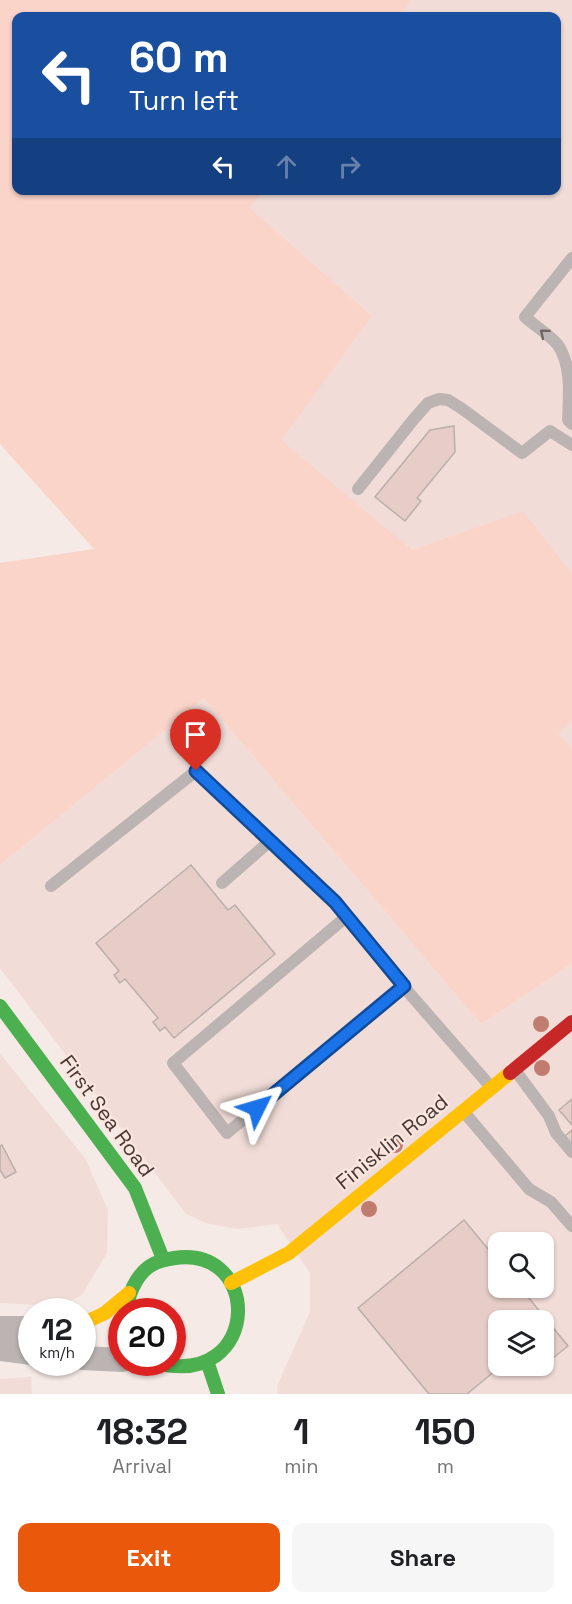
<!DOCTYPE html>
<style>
:root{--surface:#fff;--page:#f6f6f6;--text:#202124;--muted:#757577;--accent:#ea580c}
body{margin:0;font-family:"Space Grotesk",sans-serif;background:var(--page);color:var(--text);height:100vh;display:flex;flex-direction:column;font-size:22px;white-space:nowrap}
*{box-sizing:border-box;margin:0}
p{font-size:20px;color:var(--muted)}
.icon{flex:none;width:33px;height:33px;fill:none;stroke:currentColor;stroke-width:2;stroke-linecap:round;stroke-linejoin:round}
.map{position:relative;height:1394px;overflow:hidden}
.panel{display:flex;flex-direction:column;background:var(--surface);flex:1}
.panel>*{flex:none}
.hud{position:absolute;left:12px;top:12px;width:549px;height:183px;border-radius:12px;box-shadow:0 2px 4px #0004;background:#1a4fa0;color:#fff;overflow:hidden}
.buttons{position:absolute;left:488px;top:1232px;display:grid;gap:12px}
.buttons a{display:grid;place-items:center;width:66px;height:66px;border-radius:12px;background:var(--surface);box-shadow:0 2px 4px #0004;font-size:30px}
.speed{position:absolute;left:18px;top:1298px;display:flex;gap:12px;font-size:30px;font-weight:700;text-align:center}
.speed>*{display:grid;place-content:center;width:78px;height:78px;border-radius:50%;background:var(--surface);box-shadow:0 2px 4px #0004;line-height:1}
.speed small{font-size:15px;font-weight:400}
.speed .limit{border:9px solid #d22;background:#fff;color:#111}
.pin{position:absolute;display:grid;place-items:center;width:51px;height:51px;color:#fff;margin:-62px -26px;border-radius:50% 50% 50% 0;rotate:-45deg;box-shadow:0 0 6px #0007}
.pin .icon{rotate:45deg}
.me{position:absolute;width:66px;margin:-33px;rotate:50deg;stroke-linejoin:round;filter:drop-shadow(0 0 4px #0008)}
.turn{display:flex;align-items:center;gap:21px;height:126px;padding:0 18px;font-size:27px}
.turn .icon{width:78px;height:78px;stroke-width:2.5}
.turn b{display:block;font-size:42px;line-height:51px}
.lanes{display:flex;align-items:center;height:57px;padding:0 18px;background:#0003;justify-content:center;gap:30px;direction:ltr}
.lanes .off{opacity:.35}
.eta{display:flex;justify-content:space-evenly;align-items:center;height:102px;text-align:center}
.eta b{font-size:36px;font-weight:700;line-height:42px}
.cta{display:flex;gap:12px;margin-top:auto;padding:12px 18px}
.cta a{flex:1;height:69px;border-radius:12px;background:var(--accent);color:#fff;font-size:24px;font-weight:700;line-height:69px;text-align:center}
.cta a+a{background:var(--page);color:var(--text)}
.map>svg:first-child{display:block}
.built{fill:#f1dcd7;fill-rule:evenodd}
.green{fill:#fad3c9}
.building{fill:#e6cdc7;stroke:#bbafab;stroke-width:1.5}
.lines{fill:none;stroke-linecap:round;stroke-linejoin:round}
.lane{stroke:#bbb4b3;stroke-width:12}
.street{stroke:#bbb4b3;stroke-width:24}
.fast{stroke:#4caf50;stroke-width:14}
.slow{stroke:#ffc107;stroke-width:14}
.jam{stroke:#c62828;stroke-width:14}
.tree{fill:#c07d6f}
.oneway{stroke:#706361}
.route-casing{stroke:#114b97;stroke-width:15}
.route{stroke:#1a73e8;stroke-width:10}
.labels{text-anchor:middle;stroke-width:4.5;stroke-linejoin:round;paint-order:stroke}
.street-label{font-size:21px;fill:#473835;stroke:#fce6e0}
</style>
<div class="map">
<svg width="572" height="1394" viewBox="0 0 572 1394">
<rect width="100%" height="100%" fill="#f6eae6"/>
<path class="built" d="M 411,0 L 572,0 L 572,573 L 523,511 L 412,550 L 280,440 L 372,316 L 250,208 L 263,191 L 556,190 L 556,16 L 399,16 Z
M 204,698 L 481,1024 L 572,963 L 572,1394 L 278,1394 L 277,1386 L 310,1312 L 310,1273 L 277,1224 L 237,1229 L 206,1223 L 186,1214 L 0,968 L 0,865 ZM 498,1242 L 543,1242 L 543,1287 L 498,1287 ZM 498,1320 L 543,1320 L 543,1365 L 498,1365 Z
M 572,720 L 572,749 L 557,734 Z
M 0,1054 L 85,1158 L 108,1210 L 107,1253 L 82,1295 L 60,1306 L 0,1303 Z
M 31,1377 L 32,1394 L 0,1394 L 0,1379 Z"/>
<path class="green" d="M 0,0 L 411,0 L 399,16 L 16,16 L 16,190 L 263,191 L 250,208 L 372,316 L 281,440 L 412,550 L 523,511 L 572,573 L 572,720 L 558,734 L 572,749 L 572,963 L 481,1024 L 204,698 L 0,865 L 0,563 L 94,549 L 0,444 Z"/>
<path class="building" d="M 454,426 L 455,452 L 417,498 L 421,501 L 405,521 L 375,497 L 430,430 Z
M 191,865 L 228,910 L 235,905 L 275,954 L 174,1038 L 165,1027 L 160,1031 L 153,1022 L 158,1018 L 125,979 L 120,983 L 114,975 L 119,971 L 96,943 Z
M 572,1099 L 572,1125 L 559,1110 Z
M 572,1130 L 572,1145 L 565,1136 Z
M 2,1145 L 16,1172 L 5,1178 L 0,1170 L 0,1146 Z
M 464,1220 L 498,1261 L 498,1287 L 520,1287 L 568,1346 L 553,1358 L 543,1345 L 543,1320 L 498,1320 L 498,1365 L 502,1365 L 467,1394 L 429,1394 L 358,1308 Z"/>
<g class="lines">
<path class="lane" d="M 572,258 L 525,317 C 535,326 550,335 558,345 C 572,366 569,396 568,420 L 572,424
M 358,489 L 413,420 L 428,403 L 439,399 L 448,400 L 461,408 L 522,453 L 550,431 L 572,445
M 222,883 L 270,841
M 51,886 L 196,771 L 335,902 L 403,986 L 491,1087
M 346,917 L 173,1063 L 227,1133 L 403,986
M 515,1070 L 549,1116 L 556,1133 L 572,1152
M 464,1112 L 529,1189 L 551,1202 L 572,1226"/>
<path class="street" d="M 0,1328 L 32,1328
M 0,1349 L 32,1353
M 82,1358 L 122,1360"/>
<path class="fast" d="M 0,1006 L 135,1188 L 163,1259
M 126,1311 C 129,1291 139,1267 161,1261 C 265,1231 265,1394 153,1362
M 208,1364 L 218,1394"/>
<path class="slow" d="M 231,1283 L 289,1253 L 510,1073
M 82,1324 L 105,1313 L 129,1293"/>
<path class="jam" d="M 510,1073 L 572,1022"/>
</g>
<g class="tree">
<circle cx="541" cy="1024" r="8"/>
<circle cx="542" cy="1068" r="8"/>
<circle cx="395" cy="1145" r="8"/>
<circle cx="369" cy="1209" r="8"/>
</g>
<defs><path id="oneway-chevron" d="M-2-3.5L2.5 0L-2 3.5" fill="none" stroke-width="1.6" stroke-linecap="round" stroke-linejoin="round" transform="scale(1.5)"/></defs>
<use class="oneway" href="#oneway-chevron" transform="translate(544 333) rotate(-140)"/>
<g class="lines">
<g class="route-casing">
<path id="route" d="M 196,771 L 335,902 L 404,986 L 257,1108"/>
</g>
<use href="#route" class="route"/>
</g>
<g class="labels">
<g class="street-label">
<text transform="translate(107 1116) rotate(54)" y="7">First Sea Road</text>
<text transform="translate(392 1142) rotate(-39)" y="7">Finisklin Road</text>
</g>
</g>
</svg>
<div class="buttons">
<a><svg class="icon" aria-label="search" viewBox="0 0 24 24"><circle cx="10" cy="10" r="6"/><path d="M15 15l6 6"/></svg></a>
<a><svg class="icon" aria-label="layers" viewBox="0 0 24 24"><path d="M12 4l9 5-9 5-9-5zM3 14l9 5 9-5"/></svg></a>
</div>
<div class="speed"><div>12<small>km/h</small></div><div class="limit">20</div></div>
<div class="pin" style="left:196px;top:771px;background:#d93025"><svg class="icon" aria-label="arrive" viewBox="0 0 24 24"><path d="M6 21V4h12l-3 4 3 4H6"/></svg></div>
<svg class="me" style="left:257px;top:1108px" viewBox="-20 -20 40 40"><path d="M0-17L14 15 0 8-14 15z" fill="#1a73e8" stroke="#fff" stroke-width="4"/></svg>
<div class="hud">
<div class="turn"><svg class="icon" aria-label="left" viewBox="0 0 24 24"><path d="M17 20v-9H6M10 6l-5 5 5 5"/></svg><div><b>60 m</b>Turn left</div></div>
<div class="lanes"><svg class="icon" aria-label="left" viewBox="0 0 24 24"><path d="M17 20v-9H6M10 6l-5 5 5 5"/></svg><svg class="icon off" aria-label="ahead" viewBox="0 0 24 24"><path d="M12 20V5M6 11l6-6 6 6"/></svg><svg class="icon off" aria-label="right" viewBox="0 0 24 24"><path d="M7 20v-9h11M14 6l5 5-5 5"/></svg></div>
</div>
</div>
<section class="panel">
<div class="eta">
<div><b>18:32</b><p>Arrival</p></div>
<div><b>1</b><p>min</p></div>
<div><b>150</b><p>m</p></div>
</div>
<div class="cta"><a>Exit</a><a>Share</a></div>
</section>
